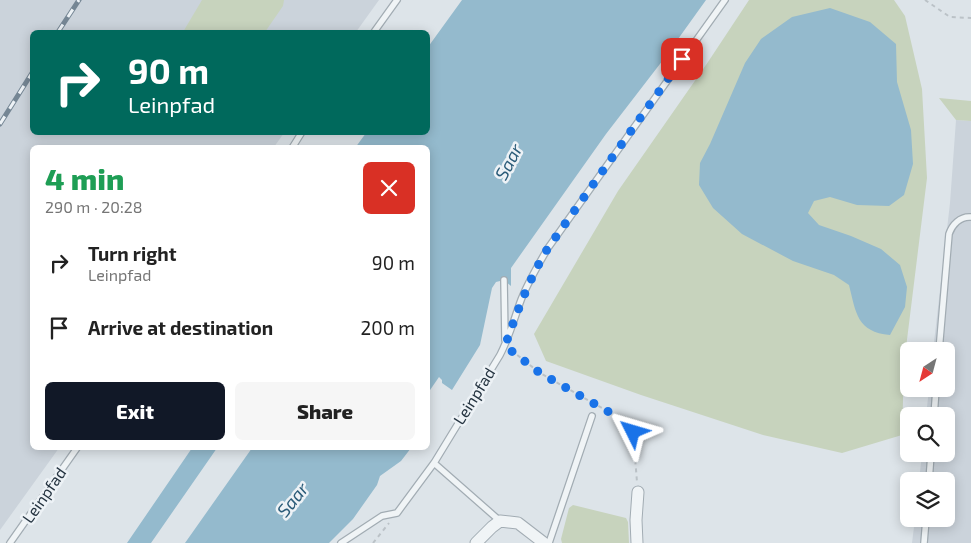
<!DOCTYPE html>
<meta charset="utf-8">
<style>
:root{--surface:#fff;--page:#f6f6f6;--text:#222;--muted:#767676;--accent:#111827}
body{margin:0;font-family:"Exo 2",sans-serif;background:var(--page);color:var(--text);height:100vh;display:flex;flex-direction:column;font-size:19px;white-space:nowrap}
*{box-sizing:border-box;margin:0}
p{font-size:16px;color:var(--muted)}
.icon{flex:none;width:28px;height:28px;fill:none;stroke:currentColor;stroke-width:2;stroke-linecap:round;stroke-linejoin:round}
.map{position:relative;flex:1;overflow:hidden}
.panel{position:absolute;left:30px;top:145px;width:400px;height:305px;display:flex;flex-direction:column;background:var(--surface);border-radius:8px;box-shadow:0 2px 12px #0003}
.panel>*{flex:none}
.guide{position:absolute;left:30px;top:30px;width:400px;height:105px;border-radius:8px;box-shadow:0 2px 12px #0003;background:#00695c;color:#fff;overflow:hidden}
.needle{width:32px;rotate:216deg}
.tools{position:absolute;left:900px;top:342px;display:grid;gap:10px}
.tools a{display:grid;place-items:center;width:55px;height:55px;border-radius:8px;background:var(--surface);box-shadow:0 2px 12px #0003;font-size:25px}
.pin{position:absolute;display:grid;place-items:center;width:42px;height:42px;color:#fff;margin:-21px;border-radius:10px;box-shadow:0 2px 8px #0006}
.me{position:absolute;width:55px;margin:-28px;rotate:310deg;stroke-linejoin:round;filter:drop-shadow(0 0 4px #0008)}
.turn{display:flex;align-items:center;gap:18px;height:105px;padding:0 15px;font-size:22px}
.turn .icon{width:65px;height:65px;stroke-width:2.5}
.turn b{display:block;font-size:35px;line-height:42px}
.round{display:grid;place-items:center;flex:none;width:52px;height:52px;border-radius:8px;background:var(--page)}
.head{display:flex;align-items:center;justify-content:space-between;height:85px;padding:0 15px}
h1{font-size:30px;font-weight:800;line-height:38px;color:#1e9e55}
.primary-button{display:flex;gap:10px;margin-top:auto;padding:10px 15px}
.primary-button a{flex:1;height:58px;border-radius:8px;background:var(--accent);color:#fff;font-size:20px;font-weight:800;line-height:58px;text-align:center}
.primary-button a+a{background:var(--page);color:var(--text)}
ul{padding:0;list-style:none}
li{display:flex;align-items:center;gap:15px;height:65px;padding:0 15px}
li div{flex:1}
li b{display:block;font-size:19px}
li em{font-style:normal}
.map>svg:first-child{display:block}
.built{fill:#cbd3db}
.green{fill:#c7d3bd}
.water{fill:#94bacd}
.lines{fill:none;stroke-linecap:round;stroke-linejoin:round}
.service-casing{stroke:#a2acb3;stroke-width:8}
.minor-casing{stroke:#a2acb3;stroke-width:13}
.path{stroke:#bbc2c7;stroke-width:2;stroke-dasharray:4 4;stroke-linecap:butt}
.service{stroke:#f0f4f6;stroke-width:5.5}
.minor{stroke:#f0f4f6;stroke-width:11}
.rail-casing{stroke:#758694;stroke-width:5}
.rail{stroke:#edf2f6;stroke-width:3;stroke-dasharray:9;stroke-linecap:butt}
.route{stroke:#1a73e8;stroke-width:9;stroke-dasharray:0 16.2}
.labels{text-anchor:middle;stroke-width:5;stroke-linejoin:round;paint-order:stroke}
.street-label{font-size:16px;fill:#253441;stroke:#edf2f6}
.water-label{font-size:18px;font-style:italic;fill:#2b5c79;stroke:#edf2f6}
</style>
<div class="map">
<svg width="971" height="543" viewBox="0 0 971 543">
<rect width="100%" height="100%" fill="#dde4e9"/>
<path class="built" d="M 0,0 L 379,0 L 356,32 L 32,32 L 32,132 L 284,133 L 274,147 L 32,148 L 32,448 L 59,448 L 0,530 Z
M 956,120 L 971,121 L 971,543 L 912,543 L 915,519 L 946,519 L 946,481 L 919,481 L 922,454 L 946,454 L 946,416 L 926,416 L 929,389 L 946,389 L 946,351 L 933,351 L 950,203 Z"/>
<path class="green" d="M 202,0 L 284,0 L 283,6 L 265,32 L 183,32 Z
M 749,0 L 894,0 L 905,16 L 922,89 L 927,178 L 904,364 L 902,435 L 842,453 L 763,435 L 641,395 L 546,361 L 534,334 L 618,191 L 708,62 Z
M 939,98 L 971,101 L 971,121 L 956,120 Z
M 573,505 L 626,518 L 628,522 L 629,543 L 562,543 L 561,539 L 569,508 Z"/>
<path class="water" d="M 462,0 L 706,0 L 663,60 L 606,134 L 511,268 L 511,286 L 504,280 L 496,282 L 492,288 L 480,345 L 452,390 L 442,383 L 442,380 L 439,377 L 428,393 L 428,148 L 355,148 L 366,133 L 428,132 L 428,47 Z
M 830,8 L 870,22 L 896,44 L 897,82 L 911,130 L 913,164 L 904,195 L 889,206 L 857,205 L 830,197 L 814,201 L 808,213 L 819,225 L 851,236 L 881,249 L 900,265 L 907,287 L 905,307 L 890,335 C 857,332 856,313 849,285 L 834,275 L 793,261 L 742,234 L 713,208 L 699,185 L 700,163 L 710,144 L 745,63 L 761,39 L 792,17 Z
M 192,448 L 217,448 L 151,543 L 127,543 Z
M 252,448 L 411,448 L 401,461 L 380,476 L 377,485 L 353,519 L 329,543 L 185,543 Z"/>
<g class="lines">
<g class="service-casing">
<path id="service" d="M 374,32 L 397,0
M 292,148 L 302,132
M 504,280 L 505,340
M 939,351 L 949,234 C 952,225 960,216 971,217
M 934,416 L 936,389
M 434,463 L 500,521
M 929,481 L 931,454
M 10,543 L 77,448
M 341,543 L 382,516 L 397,513 L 434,463 L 500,355 C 509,338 514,319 521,300 C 528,282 538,265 548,248 L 725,0
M 549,543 L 592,416
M 924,543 L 926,519"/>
</g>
<g class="minor-casing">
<path id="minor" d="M 476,543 L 492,527 L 500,521 L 518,523 L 544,543
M 637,543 L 636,520 L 638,492"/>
</g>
<path class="path" d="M 925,0 L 950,17 L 971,18
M 511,350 L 540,373 L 609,412 L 633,432 L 637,482
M 923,389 L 923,393 L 927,393
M 373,543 L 389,523"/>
<use href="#service" class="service"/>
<use href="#minor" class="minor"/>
<g class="rail-casing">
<path id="rail" d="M 58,32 L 79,0
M 0,124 L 32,73"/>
</g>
<use href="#rail" class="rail"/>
</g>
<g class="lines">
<path class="route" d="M 633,432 L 609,412 L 540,373 L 505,346 C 517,312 529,279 548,248 L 682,59"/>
</g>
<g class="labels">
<g class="street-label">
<text transform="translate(474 396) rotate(-58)" y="6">Leinpfad</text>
<text transform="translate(44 495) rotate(-55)" y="6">Leinpfad</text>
</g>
<g class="water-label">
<text transform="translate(509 162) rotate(-62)" y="6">Saar</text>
<text transform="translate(293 500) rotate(-51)" y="6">Saar</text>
</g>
</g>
</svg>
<div class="tools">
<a><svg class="needle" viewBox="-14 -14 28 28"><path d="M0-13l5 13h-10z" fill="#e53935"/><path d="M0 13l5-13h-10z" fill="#767676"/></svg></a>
<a><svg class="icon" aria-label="search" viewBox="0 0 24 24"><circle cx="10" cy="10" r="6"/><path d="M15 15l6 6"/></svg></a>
<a><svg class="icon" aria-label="layers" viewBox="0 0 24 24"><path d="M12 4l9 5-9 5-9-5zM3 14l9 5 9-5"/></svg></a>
</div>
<div class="pin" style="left:682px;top:59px;background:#d93025"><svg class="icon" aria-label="arrive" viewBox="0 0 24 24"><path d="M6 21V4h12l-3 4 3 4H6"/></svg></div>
<svg class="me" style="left:633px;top:432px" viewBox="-20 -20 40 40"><path d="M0-17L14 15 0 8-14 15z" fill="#1a73e8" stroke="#fff" stroke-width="4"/></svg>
<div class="guide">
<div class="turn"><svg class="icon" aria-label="right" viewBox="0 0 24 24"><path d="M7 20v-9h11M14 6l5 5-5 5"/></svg><div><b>90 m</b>Leinpfad</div></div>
</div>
<section class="panel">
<div class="head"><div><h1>4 min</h1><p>290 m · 20:28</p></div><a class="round" style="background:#d93025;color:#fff"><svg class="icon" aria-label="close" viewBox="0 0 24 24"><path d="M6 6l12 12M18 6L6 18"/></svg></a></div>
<ul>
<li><svg class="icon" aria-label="right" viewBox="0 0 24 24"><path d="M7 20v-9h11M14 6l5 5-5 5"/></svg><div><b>Turn right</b><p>Leinpfad</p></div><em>90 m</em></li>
<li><svg class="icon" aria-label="arrive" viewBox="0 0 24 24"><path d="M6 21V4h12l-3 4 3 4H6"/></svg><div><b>Arrive at destination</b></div><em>200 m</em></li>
</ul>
<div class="primary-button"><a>Exit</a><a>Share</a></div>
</section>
</div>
